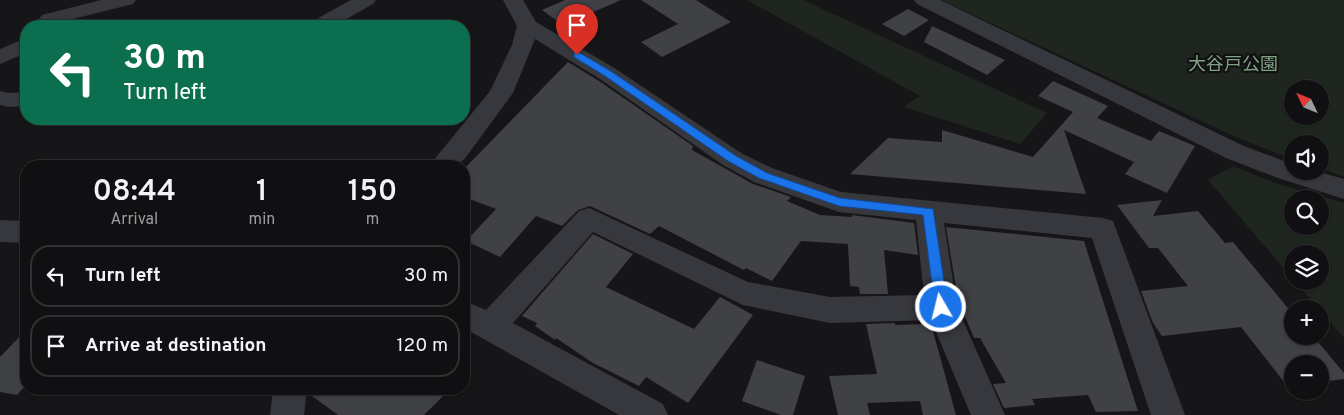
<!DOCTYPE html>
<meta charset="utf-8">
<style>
:root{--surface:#101012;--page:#1e1e20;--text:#f1f3f6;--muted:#9c9d9f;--line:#303032}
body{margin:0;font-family:Overpass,"Noto Sans JP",sans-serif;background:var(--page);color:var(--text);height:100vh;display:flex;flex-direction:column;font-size:19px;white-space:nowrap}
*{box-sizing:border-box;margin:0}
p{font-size:16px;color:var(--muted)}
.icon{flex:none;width:28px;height:28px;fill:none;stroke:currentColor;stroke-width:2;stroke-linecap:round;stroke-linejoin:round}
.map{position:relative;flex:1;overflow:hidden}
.drawer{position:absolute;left:20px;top:160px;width:450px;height:235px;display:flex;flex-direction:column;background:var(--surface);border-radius:20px;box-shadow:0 1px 4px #0004,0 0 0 1px var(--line)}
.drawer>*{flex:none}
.top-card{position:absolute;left:20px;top:20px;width:450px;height:105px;border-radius:20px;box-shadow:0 1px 4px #0004,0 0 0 1px var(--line);background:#0b6e4f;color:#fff;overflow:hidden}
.needle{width:32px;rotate:313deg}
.buttons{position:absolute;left:1284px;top:80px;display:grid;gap:10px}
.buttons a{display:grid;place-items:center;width:45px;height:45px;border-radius:50%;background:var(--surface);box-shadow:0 1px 4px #0004,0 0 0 1px var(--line);font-size:25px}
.pin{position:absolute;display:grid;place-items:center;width:42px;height:42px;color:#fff;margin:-51px -21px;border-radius:50% 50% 50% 0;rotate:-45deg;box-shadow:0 0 5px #0007}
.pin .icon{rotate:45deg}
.me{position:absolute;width:55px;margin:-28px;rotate:352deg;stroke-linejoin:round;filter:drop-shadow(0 0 4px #0008)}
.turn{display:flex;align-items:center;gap:18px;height:105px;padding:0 20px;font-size:22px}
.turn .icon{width:65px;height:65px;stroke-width:2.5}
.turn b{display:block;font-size:35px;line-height:42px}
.eta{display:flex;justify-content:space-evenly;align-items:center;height:85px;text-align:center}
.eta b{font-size:30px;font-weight:600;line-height:35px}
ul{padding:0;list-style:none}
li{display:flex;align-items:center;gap:15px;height:62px;margin:0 10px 8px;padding:0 10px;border:2px solid var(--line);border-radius:20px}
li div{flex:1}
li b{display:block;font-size:19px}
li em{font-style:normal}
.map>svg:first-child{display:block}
.green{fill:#1e261f;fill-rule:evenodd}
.building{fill:#404145}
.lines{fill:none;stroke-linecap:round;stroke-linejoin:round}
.minor{fill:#37383d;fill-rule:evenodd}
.route{fill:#1a73e8;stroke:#114b97}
.labels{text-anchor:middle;stroke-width:4.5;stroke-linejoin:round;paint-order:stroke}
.park-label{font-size:18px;fill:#7fa381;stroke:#111113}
</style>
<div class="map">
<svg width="1344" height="415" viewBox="0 0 1344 415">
<rect width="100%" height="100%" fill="#161618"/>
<path class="green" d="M 747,0 L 803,0 L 1047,113 L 1020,144 L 904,107 L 920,96 Z
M 941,0 L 1344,0 L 1344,177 L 1320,168 L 1320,144 L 1292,144 L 1292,158 L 1287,157 L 1238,138 ZM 1292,89 L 1320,89 L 1320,116 L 1292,116 Z
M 1233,166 L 1275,183 L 1344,203 L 1344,338 L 1295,281 L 1320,281 L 1320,254 L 1292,254 L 1292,278 L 1208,180 ZM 1292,199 L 1320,199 L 1320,226 L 1292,226 Z"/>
<path class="building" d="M 565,0 L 621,0 L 563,25 L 542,10 Z
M 641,0 L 696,0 L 731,22 L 662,57 L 641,42 L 678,24 Z
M 908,9 L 929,20 L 904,36 L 882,24 Z
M 932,26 L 1005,60 L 987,75 L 924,42 Z
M 568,62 L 599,81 L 693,146 L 692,150 L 753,184 L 791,197 L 787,201 L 820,215 L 852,217 L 852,215 L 914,223 L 918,255 L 884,250 L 888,294 L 860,294 L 859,287 L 850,286 L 848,244 L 801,241 L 772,281 L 746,268 L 744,270 L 659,226 L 650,234 L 590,206 L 578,210 L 562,226 L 536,216 L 500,257 L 466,241 L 496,209 L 464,197 L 464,169 Z
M 1053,81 L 1108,106 L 1097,118 L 1151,141 L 1159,131 L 1195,146 L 1167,193 L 1125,174 L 1134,162 L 1064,130 L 1086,194 L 850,174 L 888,138 L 942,142 L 942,130 L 1033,157 L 1073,112 L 1038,96 Z
M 1162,200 L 1153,216 L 1198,211 L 1225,243 L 1233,242 L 1292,313 L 1292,336 L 1313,336 L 1344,373 L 1344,379 L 1320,382 L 1320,364 L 1292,364 L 1292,386 L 1288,387 L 1241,327 L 1162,336 L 1153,323 L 1141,291 L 1188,286 L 1158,248 L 1149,248 L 1117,205 Z
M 946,227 L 1084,241 L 1138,411 L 1096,412 L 1088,395 L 1032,399 L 1035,405 L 1004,408 L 993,384 L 1006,383 L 980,338 L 974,338 L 958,300 Z
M 593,234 L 633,254 L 606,287 L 694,329 L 720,297 L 753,315 L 688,403 L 646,377 L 639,386 L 593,363 L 556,338 L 555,340 L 535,326 L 537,323 L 522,316 Z
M 895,323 L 895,325 L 931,324 L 956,415 L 923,415 L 920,401 L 867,403 L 870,415 L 838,415 L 829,376 L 877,374 L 866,324 Z
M 26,330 L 26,385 L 17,395 L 0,392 L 0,357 Z
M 757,360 L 805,376 L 793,415 L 781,415 L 742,401 Z
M 309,389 L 450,389 L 424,415 L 338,415 L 308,393 Z"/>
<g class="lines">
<path class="minor" d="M 101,0 L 136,0 L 133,4 L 49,25 L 42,23 L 39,19 L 42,15 Z
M 351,0 L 376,0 L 373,4 L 334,26 L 312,26 L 320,17 Z
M 503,0 L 523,0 L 536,22 L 616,69 L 741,153 L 772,168 L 841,192 L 1103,218 L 1113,221 L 1185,415 L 1151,415 L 1092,238 L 944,223 L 957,307 L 1005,415 L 971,415 L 931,320 L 830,323 L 743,305 L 593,232 L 513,323 L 663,404 L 668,415 L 619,415 L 464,328 L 464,301 L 486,310 L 579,211 L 589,208 L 748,282 L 830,297 L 924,295 L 916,220 L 839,212 L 754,182 L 723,165 L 600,79 L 535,39 L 513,93 L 466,157 L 457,166 L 429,166 L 490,91 L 512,45 L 517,26 Z
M 914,0 L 940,0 L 1244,146 L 1292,164 L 1292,171 L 1316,171 L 1344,179 L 1344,199 L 1275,177 L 1226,158 L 917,4 Z
M 26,38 L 26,53 L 0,64 L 0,49 Z
M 0,91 L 9,93 L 26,92 L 26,106 L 9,107 L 0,105 Z
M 0,220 L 26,221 L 26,243 L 0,242 Z
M 273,389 L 307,389 L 304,415 L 270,415 Z"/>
</g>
<path class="route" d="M 574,53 L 580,53 L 612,72 L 736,156 L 767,173 L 840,198 L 933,209 L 948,307 L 946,310 L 941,312 L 937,310 L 935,307 L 923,215 L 839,206 L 759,178 L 728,161 L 605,76 L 574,57 Z"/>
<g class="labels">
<g class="park-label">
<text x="1233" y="70">大谷戸公園</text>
</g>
</g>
</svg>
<div class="buttons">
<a><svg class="needle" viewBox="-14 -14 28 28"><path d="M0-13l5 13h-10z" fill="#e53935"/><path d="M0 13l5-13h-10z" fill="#9c9d9f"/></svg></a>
<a><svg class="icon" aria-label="sound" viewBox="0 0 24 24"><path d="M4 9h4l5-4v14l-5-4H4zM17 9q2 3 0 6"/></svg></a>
<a><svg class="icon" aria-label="search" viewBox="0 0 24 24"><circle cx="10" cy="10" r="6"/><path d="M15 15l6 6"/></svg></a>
<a><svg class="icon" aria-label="layers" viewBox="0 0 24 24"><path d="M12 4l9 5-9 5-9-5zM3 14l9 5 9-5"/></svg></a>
<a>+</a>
<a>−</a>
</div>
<div class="pin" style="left:577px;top:55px;background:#d93025"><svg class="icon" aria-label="arrive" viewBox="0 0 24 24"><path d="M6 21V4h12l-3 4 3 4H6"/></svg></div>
<svg class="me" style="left:941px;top:307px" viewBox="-20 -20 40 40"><circle r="17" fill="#1a73e8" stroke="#fff" stroke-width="3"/><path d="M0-11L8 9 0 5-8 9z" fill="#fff"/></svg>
<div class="top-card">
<div class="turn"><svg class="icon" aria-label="left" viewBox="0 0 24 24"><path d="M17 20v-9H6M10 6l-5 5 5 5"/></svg><div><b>30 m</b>Turn left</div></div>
</div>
<section class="drawer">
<div class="eta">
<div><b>08:44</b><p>Arrival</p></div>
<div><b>1</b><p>min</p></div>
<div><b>150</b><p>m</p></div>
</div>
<ul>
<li><svg class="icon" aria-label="left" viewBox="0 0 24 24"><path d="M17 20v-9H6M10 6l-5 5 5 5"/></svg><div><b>Turn left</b></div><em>30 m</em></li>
<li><svg class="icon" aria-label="arrive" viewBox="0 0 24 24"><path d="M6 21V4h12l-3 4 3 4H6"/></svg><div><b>Arrive at destination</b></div><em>120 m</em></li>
</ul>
</section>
</div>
